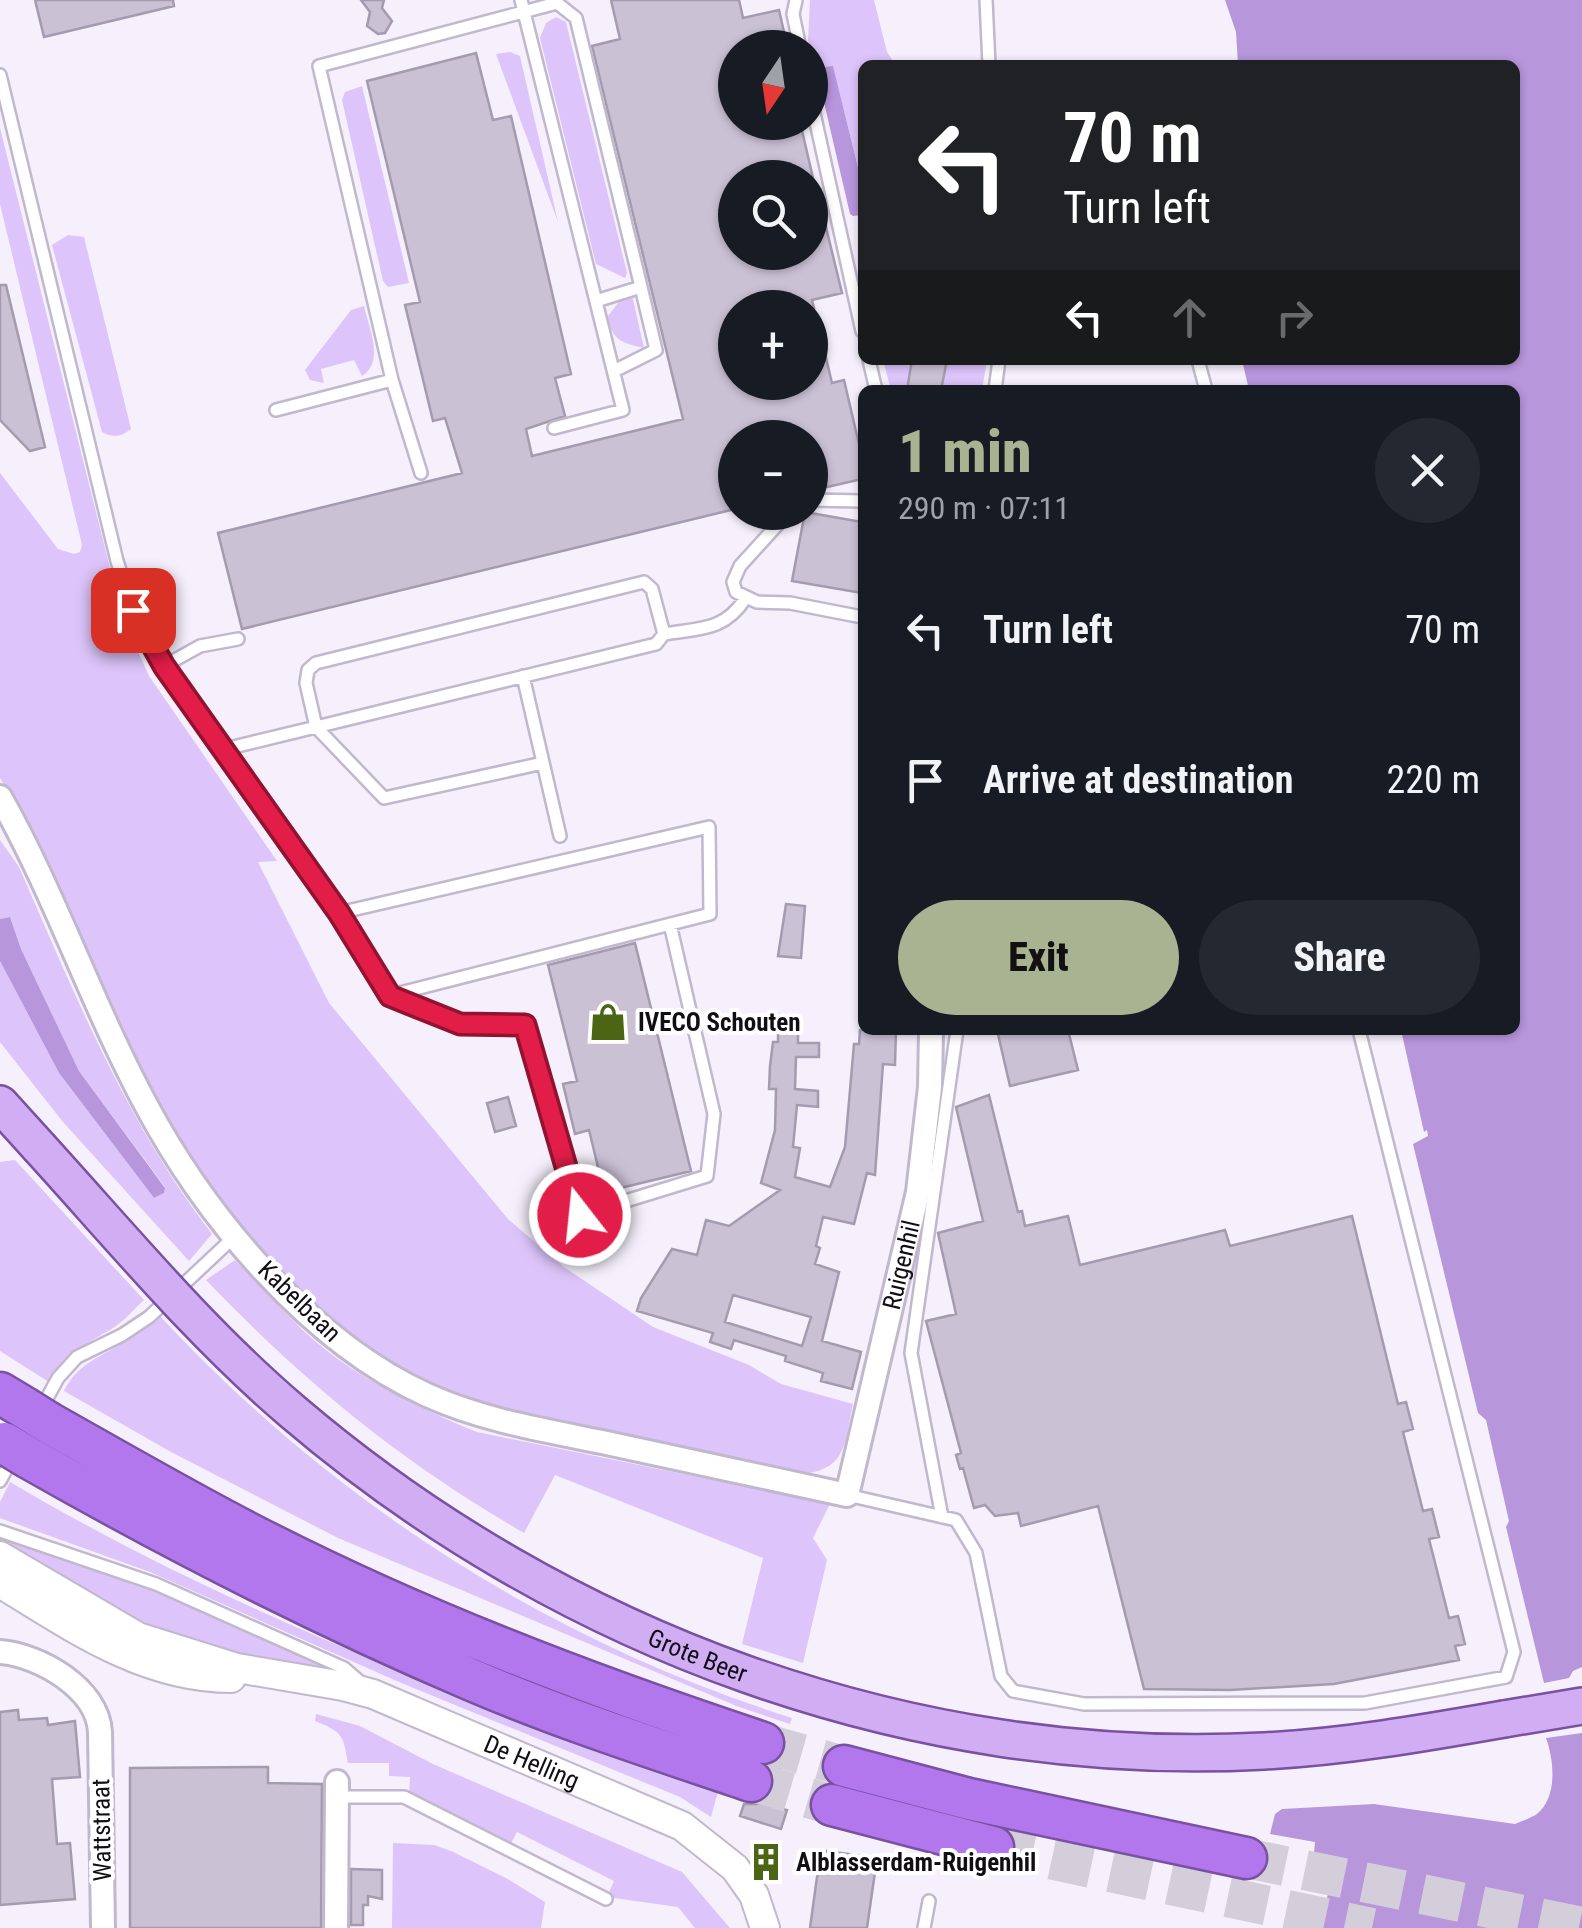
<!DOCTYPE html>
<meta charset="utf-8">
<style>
:root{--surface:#171b24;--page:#242831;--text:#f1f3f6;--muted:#9ea1a6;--accent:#a7b391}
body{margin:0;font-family:"Roboto Condensed",sans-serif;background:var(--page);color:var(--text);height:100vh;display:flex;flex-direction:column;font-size:38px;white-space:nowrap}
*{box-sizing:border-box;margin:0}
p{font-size:32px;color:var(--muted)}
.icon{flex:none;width:55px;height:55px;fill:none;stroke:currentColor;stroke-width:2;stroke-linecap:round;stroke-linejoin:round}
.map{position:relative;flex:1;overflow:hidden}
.panel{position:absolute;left:858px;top:385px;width:662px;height:650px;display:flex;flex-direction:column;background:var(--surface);border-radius:15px;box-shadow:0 2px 8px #0004}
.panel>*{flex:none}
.hud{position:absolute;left:858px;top:60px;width:662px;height:305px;border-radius:15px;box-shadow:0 2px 8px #0004;background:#202124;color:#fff;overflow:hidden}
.needle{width:65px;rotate:193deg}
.tools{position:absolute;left:718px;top:30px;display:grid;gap:20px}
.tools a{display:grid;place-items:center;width:110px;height:110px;border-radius:50%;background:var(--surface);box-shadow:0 2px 8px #0004;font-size:50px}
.pin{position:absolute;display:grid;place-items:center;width:85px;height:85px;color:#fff;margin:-42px;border-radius:20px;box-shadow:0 5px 15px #0006}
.me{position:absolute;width:110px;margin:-55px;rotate:344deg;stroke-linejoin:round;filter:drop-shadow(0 0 8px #0008)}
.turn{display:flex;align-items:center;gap:35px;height:210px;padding:0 40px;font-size:45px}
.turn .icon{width:130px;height:130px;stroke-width:2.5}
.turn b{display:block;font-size:70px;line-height:85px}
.lanes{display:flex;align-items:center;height:95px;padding:0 40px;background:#0003;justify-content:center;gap:50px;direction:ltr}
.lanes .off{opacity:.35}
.round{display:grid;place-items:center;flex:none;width:105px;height:105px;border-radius:52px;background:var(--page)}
.overview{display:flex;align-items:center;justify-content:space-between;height:170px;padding:0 40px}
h1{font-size:60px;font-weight:800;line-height:75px;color:var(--accent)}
.primary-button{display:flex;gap:20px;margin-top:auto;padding:20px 40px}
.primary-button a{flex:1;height:115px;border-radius:60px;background:var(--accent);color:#111;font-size:40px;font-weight:800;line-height:115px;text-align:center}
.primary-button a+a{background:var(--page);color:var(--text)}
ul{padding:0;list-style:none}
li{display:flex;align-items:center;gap:30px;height:150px;padding:0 40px}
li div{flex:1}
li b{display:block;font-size:38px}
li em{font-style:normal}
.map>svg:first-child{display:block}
.green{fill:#ddc4fa}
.water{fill:#b796db}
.building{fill:#cac1d5;stroke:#a49baf;stroke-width:2.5;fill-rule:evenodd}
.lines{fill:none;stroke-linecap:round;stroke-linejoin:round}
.motorway-tunnel{stroke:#d3ced9;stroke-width:40;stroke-dasharray:40 20;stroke-linecap:butt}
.service-casing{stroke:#c1b8cd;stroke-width:16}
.minor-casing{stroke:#c1b8cd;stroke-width:28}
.tertiary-casing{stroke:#c1b8cd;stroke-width:32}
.primary-casing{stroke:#7951a1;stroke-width:40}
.motorway-casing{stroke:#7951a1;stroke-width:45}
.service{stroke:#fff;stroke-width:11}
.minor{stroke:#fff;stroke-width:22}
.tertiary{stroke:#fff;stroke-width:28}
.primary{stroke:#d1adf4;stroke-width:35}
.motorway{stroke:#b276ed;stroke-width:40}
.primary-bridge-casing{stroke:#7951a1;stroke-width:40;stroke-linecap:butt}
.motorway-bridge-casing{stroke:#7951a1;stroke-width:45;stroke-linecap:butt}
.primary-bridge{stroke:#d1adf4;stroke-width:35}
.motorway-bridge{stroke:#b276ed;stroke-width:40}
.route-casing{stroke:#92132f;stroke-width:25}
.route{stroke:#e11d48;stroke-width:18}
.labels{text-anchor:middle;stroke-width:8;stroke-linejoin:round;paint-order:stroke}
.poi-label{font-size:25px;font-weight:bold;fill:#100d14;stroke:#fff;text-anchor:start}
.street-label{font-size:25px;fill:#100d14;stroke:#fff}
</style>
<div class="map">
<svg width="1582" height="1928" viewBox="0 0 1582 1928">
<rect width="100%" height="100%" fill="#f5f0fc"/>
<path class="green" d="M 810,0 L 874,0 L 887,52 L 896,65 L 862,65 L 862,184 L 833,67 L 816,68 L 808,40 Z
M 556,17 L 566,22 L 627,273 L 625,278 L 596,264 L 540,38 L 546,23 Z
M 510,52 L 520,56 L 558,222 L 496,54 Z
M 362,86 L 409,283 L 388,287 L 383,281 L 342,100 L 345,92 Z
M 0,128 L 114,584 L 115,601 L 149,676 L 277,861 L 258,862 L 329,1003 L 508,1219 L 564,1267 L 653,1327 L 749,1365 L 781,1384 L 853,1404 C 844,1442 848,1470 801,1474 L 483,1407 L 424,1384 L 370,1351 L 325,1317 L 237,1226 L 173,1132 L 140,1068 L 15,804 L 0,778 L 0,473 L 58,549 L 74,554 L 80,552 L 82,545 L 0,204 Z
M 68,235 L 84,237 L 131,429 C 121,437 113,438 102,432 L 52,245 Z
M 632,295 L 644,348 C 622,343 611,340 608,316 L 618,303 Z
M 364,306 C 369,328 385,362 362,376 L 354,360 L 321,369 L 324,383 L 310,380 L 305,370 L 351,310 Z
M 883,360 L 987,360 L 982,390 L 891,390 Z
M 0,840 L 19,867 C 74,993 127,1124 212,1234 L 189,1261 L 63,1122 L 0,1042 L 0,961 L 59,1073 L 154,1198 L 164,1193 L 165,1187 L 79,1071 L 21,949 L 10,917 L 0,919 Z
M 15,1160 L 144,1300 C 133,1310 122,1324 108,1331 C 83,1345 64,1356 49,1382 L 0,1351 L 0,1162 Z
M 235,1260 C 259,1285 282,1311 307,1334 C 354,1377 418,1408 477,1432 L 830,1504 L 813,1538 L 827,1560 L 803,1663 L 742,1644 L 763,1558 L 555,1475 L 524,1533 C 400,1461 305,1383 206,1280 Z
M 156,1312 C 331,1501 546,1640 792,1718 L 790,1724 L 739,1707 L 338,1538 L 171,1452 L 64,1391 C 77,1365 96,1359 119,1345 C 133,1337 144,1323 156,1312 Z
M 10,1482 C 233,1614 475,1704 719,1788 L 711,1817 L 680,1797 L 399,1682 L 150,1572 L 0,1518 L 0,1502 Z
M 0,1536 L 153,1591 L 338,1672 L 238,1658 L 106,1611 L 52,1570 L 0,1542 Z
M 316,1714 L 360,1726 L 433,1764 L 682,1872 L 730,1928 L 695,1928 L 678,1907 L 607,1897 L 614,1881 L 517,1832 L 510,1845 L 409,1795 L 410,1777 L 389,1776 L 389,1763 L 348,1763 C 343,1734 342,1732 315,1721 Z
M 393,1843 L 434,1845 L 451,1851 L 506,1878 L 545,1902 L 541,1928 L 392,1928 Z"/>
<path class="water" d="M 1225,0 L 1582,0 L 1582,1667 L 1573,1671 L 1569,1678 L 1544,1683 L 1506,1527 L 1509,1521 L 1486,1420 L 1478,1413 L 1413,1144 L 1428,1136 L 1427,1130 L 1424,1132 L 1401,1030 L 1515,1030 L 1515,390 L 1249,390 L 1242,360 L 1515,360 L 1515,65 L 1238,65 L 1236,32 Z
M 833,66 L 862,184 L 862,215 L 853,216 L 850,214 L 816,68 Z
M 10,917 L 21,949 L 79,1071 L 165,1188 L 164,1193 L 154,1198 L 59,1073 L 0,961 L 0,919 Z
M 1582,1733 L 1582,1928 L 1321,1928 L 1335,1858 L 1314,1853 L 1315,1842 L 1270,1834 L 1275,1814 L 1282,1809 L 1374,1804 L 1515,1824 C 1522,1821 1531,1818 1537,1814 C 1558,1797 1554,1760 1546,1738 Z"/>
<path class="building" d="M 35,0 L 173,0 L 174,6 L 44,37 Z
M 361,0 L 384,0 L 382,8 L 392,21 L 385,33 L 378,34 L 367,26 L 370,12 Z
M 611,0 L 739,0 L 743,18 L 779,10 L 784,32 L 749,41 L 750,48 L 735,48 L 735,122 L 800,122 L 813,178 L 735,178 L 735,252 L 810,252 L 810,187 L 816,186 L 842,293 L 812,300 L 814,308 L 735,308 L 735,382 L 810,382 L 810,317 L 816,316 L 832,383 L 844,380 L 862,457 L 862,479 L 810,491 L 810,438 L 735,438 L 735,509 L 242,629 L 218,533 L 462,473 L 445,418 L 433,421 L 405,305 L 420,302 L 367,81 L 476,53 L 493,120 L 511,116 L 571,374 L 555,378 L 565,416 L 526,429 L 532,456 L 683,419 L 592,46 L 620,39 Z
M 0,285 L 6,285 L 45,447 L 30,451 L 0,420 Z
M 912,360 L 947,360 L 941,390 L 907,390 Z
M 805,512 L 862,522 L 862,593 L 792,581 Z
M 786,904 L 805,906 L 801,958 L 778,956 Z
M 635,943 L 691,1171 L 604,1192 L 589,1130 L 575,1134 L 563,1084 L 577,1081 L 548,965 Z
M 778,1015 L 798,1015 L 798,1043 L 819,1043 L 819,1057 L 796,1057 L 795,1089 L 818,1091 L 818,1107 L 797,1105 L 793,1147 L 800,1148 L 795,1177 L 830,1187 L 845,1147 L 854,1044 L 859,1044 L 860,1030 L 896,1030 L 895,1065 L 883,1064 L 875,1175 L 867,1173 L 854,1224 L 823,1217 L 816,1246 L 820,1248 L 815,1264 L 839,1272 L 822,1341 L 861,1352 L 852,1389 L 821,1381 L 823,1373 L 785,1361 L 786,1356 L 734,1340 L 731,1349 L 710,1342 L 713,1333 L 637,1311 L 641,1298 L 672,1249 L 697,1255 L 706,1220 L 729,1226 L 780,1190 L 761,1183 L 775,1130 L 776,1089 L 769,1089 L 770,1066 L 773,1042 L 778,1042 ZM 733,1295 L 811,1317 L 802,1346 L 725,1322 Z
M 997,1030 L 1068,1030 L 1078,1070 L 1010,1086 Z
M 989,1095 L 1018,1212 L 1022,1211 L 1025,1226 L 1068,1216 L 1080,1265 L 1225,1230 L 1230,1246 L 1352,1216 L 1398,1404 L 1406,1402 L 1413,1429 L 1403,1432 L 1423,1511 L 1432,1509 L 1439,1537 L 1429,1539 L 1449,1618 L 1458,1616 L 1465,1644 L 1455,1646 L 1459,1660 L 1334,1684 L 1230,1690 L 1144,1689 L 1098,1506 L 1021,1526 L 1018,1513 L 995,1516 L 985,1505 L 974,1508 L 963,1468 L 960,1469 L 956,1455 L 961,1453 L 926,1321 L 956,1314 L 938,1233 L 983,1221 L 956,1107 Z
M 508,1097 L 516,1126 L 495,1132 L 487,1103 Z
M 18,1710 L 19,1720 L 47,1718 L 48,1725 L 75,1721 L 80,1777 L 52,1779 L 57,1844 L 70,1843 L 75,1899 L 0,1905 L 0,1712 Z
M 782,1756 L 784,1756 L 769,1805 L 787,1810 L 781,1829 L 740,1816 L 744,1804 L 757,1804 L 767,1798 L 773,1790 L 774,1777 L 769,1766 Z
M 268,1767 L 268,1783 L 322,1784 L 321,1928 L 130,1928 L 130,1768 Z
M 827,1851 L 877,1858 L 867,1928 L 810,1928 L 817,1877 Z
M 351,1869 L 382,1870 L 382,1899 L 368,1896 L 368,1905 L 363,1905 L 363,1925 L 351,1925 Z"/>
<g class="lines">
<path class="motorway-tunnel" d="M 763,1743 L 844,1766
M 751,1781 L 832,1805
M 993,1847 L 1372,1928
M 1246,1858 L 1582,1927"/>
<g class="service-casing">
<path id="service" d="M 521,0 L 623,410 L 554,428
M 796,0 L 793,14 L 800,48
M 986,0 L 989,65
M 0,75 L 117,561 L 133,609 L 164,666 L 339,913 L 390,996 L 460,1024 L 525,1025 L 580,1215 L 707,1176 L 714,1114 L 670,924
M 810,95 L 862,331
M 869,360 L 876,390
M 1198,360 L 1206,390
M 614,371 L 656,350 L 641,287
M 995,390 L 999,360
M 276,410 L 392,380
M 421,473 L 392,380 L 319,66 L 557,3 L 576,18 L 641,287 L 596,301
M 810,500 L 862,501
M 789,512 L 740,566 L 733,582 L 736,592 L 757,602 L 790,603 L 862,617
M 644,582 L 652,589 L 664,634 L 656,644 L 316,727 L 306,683 L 308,670 L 316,663 Z
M 664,634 C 700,628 724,631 745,599
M 164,666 L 200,646 L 238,639
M 523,676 L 560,836
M 221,750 L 316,727 L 384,798 L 543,763
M 339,913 L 709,827 L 710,914 L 392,995
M 40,1411 L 58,1378 L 77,1357 L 122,1335 L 149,1317 L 235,1236
M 0,1481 L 13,1457
M 847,1495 L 956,1520 L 976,1553 L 1001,1676 L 1013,1691 L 1084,1704 L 1365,1703 L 1506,1677 L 1514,1652 L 1359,1030
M 942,1517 L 911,1353 L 957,1030
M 0,1531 L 156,1584 L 344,1668 L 359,1681
M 337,1797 L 404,1797 L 606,1899
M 924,1928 L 929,1901"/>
</g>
<g class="minor-casing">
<g id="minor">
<path id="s1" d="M 0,797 C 56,896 92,1005 146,1105 C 206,1217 310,1342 427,1395 C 482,1420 543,1430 602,1442 C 684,1460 765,1477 847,1495 L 918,1192 L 930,1087 L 931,1030"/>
<path d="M 0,1652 C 40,1655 98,1689 100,1732 L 103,1928"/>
<path d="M 336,1928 L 337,1782"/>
</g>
</g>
<g class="tertiary-casing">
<g id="tertiary">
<path id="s2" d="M 0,1556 L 138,1637 L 237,1668 L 343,1686 L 373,1694 L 682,1826 L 735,1868 L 754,1895 L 765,1928"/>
<path d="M 0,1583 C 72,1627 144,1678 231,1678"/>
</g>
</g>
<g class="primary-casing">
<path id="primary" d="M 0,1104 L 39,1147
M 1504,1719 L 1582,1706"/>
</g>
<g class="motorway-casing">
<path id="motorway" d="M 0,1393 L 25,1408
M 49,1423 C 113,1459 177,1496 242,1530 C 409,1617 585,1684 763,1743
M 29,1458 C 173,1540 319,1615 472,1680 C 563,1719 657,1749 751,1781
M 844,1766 L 969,1799 L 1246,1858
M 832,1805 L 993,1847"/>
</g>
<use href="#service" class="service"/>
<use href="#minor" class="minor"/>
<use href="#tertiary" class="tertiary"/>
<use href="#primary" class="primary"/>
<use href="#motorway" class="motorway"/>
<g class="primary-bridge-casing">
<g id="primary-bridge">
<path id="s3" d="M 39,1147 C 121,1237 200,1333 293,1412 C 560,1640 911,1770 1264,1751 C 1344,1747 1424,1733 1504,1719"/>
</g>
</g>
<g class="motorway-bridge-casing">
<path id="motorway-bridge" d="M 25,1408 L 49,1423
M 4,1443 L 29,1458"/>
</g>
<use href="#primary-bridge" class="primary-bridge"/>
<use href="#motorway-bridge" class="motorway-bridge"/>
</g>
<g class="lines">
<g class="route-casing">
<path id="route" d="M 133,610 L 164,666 L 339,913 L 390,996 L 460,1024 L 525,1025 L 580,1215"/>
</g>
<use href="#route" class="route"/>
</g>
<defs>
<g id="shop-bare" transform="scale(3)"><path d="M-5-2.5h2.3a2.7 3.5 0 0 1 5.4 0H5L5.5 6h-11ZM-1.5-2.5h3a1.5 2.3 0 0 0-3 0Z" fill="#4c6515" stroke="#fff" stroke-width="2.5" paint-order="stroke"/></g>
<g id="building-bare" transform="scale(3)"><path d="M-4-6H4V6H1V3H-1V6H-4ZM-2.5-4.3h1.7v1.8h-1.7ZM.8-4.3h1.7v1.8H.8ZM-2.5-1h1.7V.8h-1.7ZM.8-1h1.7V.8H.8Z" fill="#4c6515" stroke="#fff" stroke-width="2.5" paint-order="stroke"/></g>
</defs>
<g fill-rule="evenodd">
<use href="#shop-bare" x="608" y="1022"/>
<use href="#building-bare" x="766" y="1862"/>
</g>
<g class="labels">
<g class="poi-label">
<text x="638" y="1031">IVECO Schouten</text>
<text x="796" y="1871">Alblasserdam-Ruigenhil</text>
</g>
<g class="street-label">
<text dy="9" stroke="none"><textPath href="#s1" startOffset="1420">Ruigenhil</textPath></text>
<text transform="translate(300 1301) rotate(44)" y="9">Kabelbaan</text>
<text dy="9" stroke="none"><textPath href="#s3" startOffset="842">Grote Beer</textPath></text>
<text dy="9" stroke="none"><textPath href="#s2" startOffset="575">De Helling</textPath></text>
<text transform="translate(101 1830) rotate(-91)" y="9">Wattstraat</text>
</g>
</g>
</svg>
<div class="tools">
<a><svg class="needle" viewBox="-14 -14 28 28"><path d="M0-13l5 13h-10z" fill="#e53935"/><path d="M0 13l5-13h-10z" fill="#9ea1a6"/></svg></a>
<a><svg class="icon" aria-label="search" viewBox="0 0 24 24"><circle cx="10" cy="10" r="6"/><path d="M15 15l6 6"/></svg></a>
<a>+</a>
<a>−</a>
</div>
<div class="pin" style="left:133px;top:610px;background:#d93025"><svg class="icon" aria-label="arrive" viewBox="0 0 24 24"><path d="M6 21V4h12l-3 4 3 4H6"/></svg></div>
<svg class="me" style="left:580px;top:1215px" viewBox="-20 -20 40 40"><circle r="17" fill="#e11d48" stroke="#fff" stroke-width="3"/><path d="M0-11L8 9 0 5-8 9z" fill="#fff"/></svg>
<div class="hud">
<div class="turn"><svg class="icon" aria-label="left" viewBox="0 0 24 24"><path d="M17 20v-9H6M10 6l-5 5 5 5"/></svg><div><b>70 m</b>Turn left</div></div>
<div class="lanes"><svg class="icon" aria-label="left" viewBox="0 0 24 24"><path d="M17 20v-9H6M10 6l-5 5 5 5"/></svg><svg class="icon off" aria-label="ahead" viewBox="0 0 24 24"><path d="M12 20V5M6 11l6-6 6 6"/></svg><svg class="icon off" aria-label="right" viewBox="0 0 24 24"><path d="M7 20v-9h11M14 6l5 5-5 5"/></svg></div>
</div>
<section class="panel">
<div class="overview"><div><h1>1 min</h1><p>290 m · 07:11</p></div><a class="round"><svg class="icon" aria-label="close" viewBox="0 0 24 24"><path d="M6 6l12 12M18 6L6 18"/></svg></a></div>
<ul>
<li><svg class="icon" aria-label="left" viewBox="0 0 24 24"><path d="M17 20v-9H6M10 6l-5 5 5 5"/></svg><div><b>Turn left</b></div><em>70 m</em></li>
<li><svg class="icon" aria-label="arrive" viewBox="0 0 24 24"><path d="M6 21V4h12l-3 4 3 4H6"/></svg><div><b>Arrive at destination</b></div><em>220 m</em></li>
</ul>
<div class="primary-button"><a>Exit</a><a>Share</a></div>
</section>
</div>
